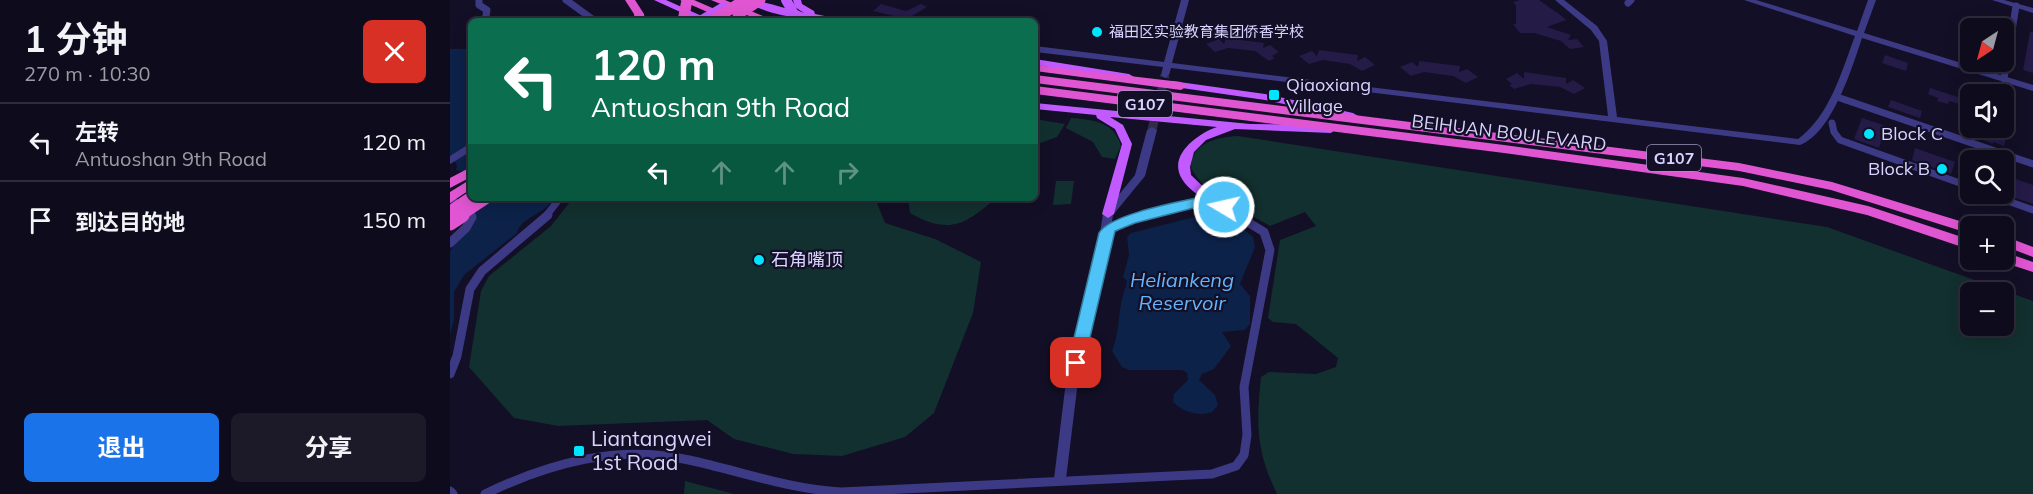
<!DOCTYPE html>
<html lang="zh">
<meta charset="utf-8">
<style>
:root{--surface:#0e0b1c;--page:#1c1929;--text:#f1f3f6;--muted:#9b9ba3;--line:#2e2b3b;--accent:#1a73e8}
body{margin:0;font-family:Mulish,"Noto Sans SC",sans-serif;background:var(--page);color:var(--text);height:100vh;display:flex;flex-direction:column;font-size:22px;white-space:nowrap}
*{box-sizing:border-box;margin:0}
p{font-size:20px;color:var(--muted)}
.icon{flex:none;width:33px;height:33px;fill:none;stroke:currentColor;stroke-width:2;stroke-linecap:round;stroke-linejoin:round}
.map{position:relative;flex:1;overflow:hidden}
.side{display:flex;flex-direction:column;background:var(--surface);width:450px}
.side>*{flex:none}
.banner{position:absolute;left:18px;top:18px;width:570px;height:183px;border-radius:9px;box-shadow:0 3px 15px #0003,0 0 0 2px var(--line);background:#0b6e4f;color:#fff;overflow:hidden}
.needle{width:39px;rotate:216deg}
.controls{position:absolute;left:1510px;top:18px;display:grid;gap:12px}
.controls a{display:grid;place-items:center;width:54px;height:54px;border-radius:9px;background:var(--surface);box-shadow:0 3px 15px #0003,0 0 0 2px var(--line);font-size:30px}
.pin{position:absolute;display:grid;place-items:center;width:51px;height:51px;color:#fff;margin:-26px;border-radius:12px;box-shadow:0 3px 9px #0006}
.me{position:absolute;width:66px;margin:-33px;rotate:279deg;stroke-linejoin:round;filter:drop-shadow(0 0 4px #0008)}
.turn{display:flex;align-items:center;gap:21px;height:126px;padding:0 24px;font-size:27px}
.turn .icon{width:78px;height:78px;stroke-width:2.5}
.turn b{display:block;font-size:42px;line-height:51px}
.lanes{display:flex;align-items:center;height:57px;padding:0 24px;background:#0003;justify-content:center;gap:30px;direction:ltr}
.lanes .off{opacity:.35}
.round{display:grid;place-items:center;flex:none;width:63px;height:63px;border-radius:9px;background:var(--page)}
.summary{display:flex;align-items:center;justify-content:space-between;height:102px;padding:0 24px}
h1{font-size:36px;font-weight:700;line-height:45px}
.action{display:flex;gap:12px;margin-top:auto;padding:12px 24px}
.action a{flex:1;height:69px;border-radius:9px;background:var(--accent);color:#fff;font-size:24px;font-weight:700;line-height:69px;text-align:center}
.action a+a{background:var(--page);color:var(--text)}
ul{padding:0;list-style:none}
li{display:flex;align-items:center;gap:18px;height:78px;padding:0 24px;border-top:2px solid var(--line)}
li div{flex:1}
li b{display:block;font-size:22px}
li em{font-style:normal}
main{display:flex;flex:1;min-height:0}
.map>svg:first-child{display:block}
.green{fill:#12302f;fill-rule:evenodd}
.water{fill:#0c2248}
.building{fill:#241b47}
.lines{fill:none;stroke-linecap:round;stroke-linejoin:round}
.tertiary-tunnel{stroke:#312d47;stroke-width:9;stroke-dasharray:9 4.5;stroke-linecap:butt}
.minor-far1{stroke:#3d3a85;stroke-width:7}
.minor{stroke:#3d3a85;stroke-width:9}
.tertiary{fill:#3d3a85;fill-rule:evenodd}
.primary{fill:#c25bff;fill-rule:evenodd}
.trunk{fill:#e055d1;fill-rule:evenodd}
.primary-bridge{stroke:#c25bff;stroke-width:10}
.trunk-bridge-far1{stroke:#e055d1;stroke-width:11}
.trunk-bridge{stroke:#e055d1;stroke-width:15}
.route{fill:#4fc3f7;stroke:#337fa1;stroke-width:1.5}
.poi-dot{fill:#00e5ff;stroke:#130f26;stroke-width:2}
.labels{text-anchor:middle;stroke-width:4.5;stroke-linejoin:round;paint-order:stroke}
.far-poi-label{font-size:15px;fill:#d9d4ff;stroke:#130f26;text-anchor:start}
.shield{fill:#130f26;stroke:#9e99be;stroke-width:1.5}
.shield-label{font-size:16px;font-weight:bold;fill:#d9d4ff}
.poi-label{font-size:18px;fill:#d9d4ff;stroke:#130f26;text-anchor:start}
.street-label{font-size:18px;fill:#d9d4ff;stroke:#130f26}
.water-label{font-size:20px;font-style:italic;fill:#62b6ff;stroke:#130f26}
.near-poi-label{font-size:21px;fill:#d9d4ff;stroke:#130f26;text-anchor:start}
</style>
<main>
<section class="side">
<div class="summary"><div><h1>1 分钟</h1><p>270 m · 10:30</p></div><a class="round" style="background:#d93025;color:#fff"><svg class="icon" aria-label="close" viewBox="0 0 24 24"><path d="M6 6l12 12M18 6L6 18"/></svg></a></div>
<ul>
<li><svg class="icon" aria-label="left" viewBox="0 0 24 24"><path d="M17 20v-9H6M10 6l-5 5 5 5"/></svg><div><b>左转</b><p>Antuoshan 9th Road</p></div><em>120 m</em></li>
<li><svg class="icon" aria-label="arrive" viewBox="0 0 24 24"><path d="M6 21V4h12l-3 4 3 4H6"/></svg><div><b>到达目的地</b></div><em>150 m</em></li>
</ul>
<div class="action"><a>退出</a><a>分享</a></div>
</section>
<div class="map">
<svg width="1583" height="494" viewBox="0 0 1583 494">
<rect width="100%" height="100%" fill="#130f26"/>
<path class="green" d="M 621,118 C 643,120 664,121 671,146 L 665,159 L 652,157 L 643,142 L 616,128 Z
M 585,119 L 615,124 L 607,137 L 585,145 Z
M 788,136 L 1377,227 L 1583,301 L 1583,494 L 827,494 C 806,451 806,424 811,377 L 819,372 L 866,374 L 886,367 L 888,358 L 846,324 L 823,322 L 818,318 L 830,240 L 866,226 L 855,212 L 820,226 C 793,210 756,197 741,168 C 741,143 767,137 788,136 ZM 1521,292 L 1554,292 L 1554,326 L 1521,326 Z
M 606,181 L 624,181 L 621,204 L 603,205 Z
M 123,198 L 425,198 L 435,223 L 485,239 L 531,262 L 523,313 L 484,413 L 455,437 L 392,456 L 343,454 L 284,439 L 257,420 L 108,426 L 64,418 L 19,367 L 31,291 L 39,276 L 101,226 Z
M 458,198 L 546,198 C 515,225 499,235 460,213 Z
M 235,481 L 284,494 L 234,494 Z"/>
<path class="water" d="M 0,49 L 21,49 L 21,173 L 6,170 L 7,165 L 0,155 Z
M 26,198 L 103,198 C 96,215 71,216 67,233 L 14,275 L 4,292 L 4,319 L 0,335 L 0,252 Z
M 764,212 L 775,214 L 803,237 L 805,247 L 790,284 L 800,296 L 800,324 L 795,330 L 772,332 L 781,346 L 764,369 L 752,374 L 749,380 L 765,395 L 768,405 L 762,412 C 748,417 733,412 723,402 L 724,394 L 738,380 L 737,373 L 732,370 L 679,370 L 672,367 L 662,351 C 669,334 668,317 672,299 C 673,293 676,288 677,281 L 673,277 L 679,255 L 677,237 L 681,233 Z"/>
<path class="building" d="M 1070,0 L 1089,0 L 1113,17 L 1116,20 L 1097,27 L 1121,35 L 1118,40 L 1127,39 L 1134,47 L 1120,49 L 1111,41 L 1084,33 L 1070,33 L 1063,24 L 1066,24 L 1066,5 L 1063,2 Z
M 431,4 L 456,11 L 471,4 L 477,7 L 457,19 L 423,11 Z
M 1580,32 L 1583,32 L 1583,73 L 1573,70 Z
M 776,38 L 814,43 L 813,48 L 820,45 L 829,52 L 822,56 L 825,58 L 819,61 L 805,51 L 778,48 L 765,52 L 756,44 L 769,39 L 774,44 Z
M 869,50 L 908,55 L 907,61 L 915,57 L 925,65 L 912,71 L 900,64 L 873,60 L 859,64 L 849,56 L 862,51 L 867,56 Z
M 1435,55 L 1458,63 L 1456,71 L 1432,63 Z
M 969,61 L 1010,66 L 1009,72 L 1017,69 L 1028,77 L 1016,83 L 1003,76 L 988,74 L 974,72 L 961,76 L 950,67 L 962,62 L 968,67 Z
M 1074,72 L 1116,78 L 1116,84 L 1123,80 L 1135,88 L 1124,94 L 1110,87 L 1081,84 L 1064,89 L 1059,85 L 1062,84 L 1056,79 L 1067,73 L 1074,79 Z
M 1480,88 L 1511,98 L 1510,104 L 1499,101 L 1498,104 L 1487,101 L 1488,98 L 1478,94 Z
M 1441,100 L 1472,111 L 1470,118 L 1438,107 Z
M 1412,118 L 1436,126 L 1429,148 L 1404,139 Z
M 1523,128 L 1556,139 L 1554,146 L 1543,142 L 1543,144 L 1521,135 Z
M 1465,148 L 1505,162 L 1501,174 L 1462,160 Z
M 1554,175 L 1583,185 L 1583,204 L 1554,194 Z"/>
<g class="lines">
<path class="tertiary-tunnel" d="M 702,130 L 715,75"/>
<path class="minor-far1" d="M 29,0 L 29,5 L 37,10 L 35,21
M 116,0 L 145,21
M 1178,3 L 1181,0
M 1554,79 L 1566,6
M 1390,98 L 1583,164
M 1382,123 L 1384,132 L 1390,140 L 1521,187
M 0,160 L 21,147
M 1538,194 L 1583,210
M 0,199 L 17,209 L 22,216
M 96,216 L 110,198
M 690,216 L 760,199 L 788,216"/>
<path class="minor" d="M 656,233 L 674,222 L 695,215
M 0,243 L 16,228 L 22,217 L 21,215
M 0,374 L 7,356 L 20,289 L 32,271 L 98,215
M 0,491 L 3,494
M 35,494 C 99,463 168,444 239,460 C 290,471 338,489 391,492 L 762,474 L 786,466 L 794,455 L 797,435 L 794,387 L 820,250 L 814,232 L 786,215"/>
<path class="tertiary" d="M 731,0 L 739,0 L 722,63 L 1158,116 L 1149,41 L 1141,30 L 1105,0 L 1114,0 L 1147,26 L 1157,41 L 1167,117 L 1348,139 C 1380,116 1392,70 1405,36 L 1294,0 L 1306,0 L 1407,31 L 1418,0 L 1426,0 L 1414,33 L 1583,85 L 1583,91 L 1412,38 C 1402,68 1382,133 1350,145 L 721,68 L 719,75 L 715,78 L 711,75 L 713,67 L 585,52 L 585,46 L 714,62 Z
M 1542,0 L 1554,0 L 1583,8 L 1583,13 Z
M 702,127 L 707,130 L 695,176 L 663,215 L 657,252 L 628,381 L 616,479 L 615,483 L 610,485 L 605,483 L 604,479 L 616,381 L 647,252 L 653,214 L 685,175 L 697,130 Z"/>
<path class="primary" d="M 204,0 L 216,0 L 263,21 L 250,21 Z
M 295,0 C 315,0 334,9 354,13 L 345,7 L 343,0 L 351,0 L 352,4 L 364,11 L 365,14 L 389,19 L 391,21 C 363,21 316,17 295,0 Z
M 585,59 L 679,74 L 684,77 L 679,80 L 585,65 Z
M 722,81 L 815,94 L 903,113 L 908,116 L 903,119 L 815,100 L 718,86 L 718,82 Z
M 585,103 L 800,124 L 881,125 L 886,129 L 881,133 L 785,129 L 756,140 L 744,152 L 740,167 L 741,175 L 766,199 L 760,203 L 756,202 C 749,195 737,188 732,179 C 717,155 749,133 767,127 L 660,117 L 673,125 L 682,144 L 664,214 L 658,218 L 652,214 L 672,144 L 665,129 L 647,118 L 646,115 L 585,109 Z"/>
<path class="trunk" d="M 175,0 L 185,0 L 194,14 L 195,21 L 185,21 L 184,14 Z
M 230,0 L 244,0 L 292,21 L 278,21 Z
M 261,0 L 275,0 L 325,21 L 311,21 Z
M 585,65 L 731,82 L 737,86 L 731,90 L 585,71 Z
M 585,75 L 1289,163 L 1382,182 L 1526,226 L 1521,226 L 1521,234 L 1381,190 L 1289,171 L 585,83 Z
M 585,86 L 1054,145 L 1293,178 L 1418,206 L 1521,240 L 1521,250 L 1417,215 L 1293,186 L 1054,153 L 585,94 Z
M 21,167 L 21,177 L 0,188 L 0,178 Z
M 21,179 L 21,189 L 0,203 L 0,192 Z
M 1554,236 L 1583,247 L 1583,257 L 1554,246 Z
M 1554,252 L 1583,262 L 1583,272 L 1549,261 L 1554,260 Z"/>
<path class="primary-bridge" d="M 336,0 L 344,14 L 359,21
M 250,21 L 274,7"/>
<path class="trunk-bridge-far1" d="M 288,14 L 310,0
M 233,21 L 237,0
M 261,21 L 295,0
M 0,211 L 21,197
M 10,216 L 37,198"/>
<path class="trunk-bridge" d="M 0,223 L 12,215"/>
</g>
<path class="route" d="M 760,195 L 779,203 L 781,207 L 779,210 L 774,212 L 759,204 L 685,223 L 665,231 L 634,363 L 631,367 L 626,369 L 621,367 L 618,363 L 649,233 C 661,213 735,201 760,195 Z"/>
<g class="poi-dot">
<circle cx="647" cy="32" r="6"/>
<rect x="818" y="89" width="12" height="12" rx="3"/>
<circle cx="1419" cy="134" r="6"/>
<circle cx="1492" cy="169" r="6"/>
<circle cx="309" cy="260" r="6"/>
<rect x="123" y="445" width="12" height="12" rx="3"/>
</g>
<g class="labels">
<g class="far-poi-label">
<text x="659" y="37">福田区实验教育集团侨香学校</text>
</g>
<g class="shield">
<rect x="668" y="91" width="54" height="26" rx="4.5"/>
<rect x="1197" y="145" width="54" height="26" rx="4.5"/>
</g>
<g class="shield-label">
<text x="695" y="110">G107</text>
<text x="1224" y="164">G107</text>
</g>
<g class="poi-label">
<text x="836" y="91">Qiaoxiang<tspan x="836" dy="21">Village</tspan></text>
<text x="1431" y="140">Block C</text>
<text x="1480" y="175" text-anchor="end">Block B</text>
<text x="321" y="266">石角嘴顶</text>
</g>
<g class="street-label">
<text transform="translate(1059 133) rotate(7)" y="6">BEIHUAN BOULEVARD</text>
</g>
<g class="water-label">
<text x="732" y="287">Heliankeng<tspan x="732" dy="23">Reservoir</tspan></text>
</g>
<g class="near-poi-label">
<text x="141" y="446">Liantangwei<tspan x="141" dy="24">1st Road</tspan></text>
</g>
</g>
</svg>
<div class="controls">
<a><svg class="needle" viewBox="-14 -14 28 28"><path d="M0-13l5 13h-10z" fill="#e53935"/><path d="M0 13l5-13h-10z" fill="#9b9ba3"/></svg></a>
<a><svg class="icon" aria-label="sound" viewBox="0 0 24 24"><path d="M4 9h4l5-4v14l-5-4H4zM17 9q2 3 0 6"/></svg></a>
<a><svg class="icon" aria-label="search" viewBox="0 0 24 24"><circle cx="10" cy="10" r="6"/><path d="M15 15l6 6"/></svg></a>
<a>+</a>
<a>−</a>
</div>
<div class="pin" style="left:626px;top:363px;background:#d93025"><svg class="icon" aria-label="arrive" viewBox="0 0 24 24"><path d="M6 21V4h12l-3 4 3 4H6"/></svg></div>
<svg class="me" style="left:774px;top:207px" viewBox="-20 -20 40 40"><circle r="17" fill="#4fc3f7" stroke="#fff" stroke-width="3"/><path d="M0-11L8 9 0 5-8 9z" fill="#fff"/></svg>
<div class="banner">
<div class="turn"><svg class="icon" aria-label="left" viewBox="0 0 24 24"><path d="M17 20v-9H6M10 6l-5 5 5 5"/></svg><div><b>120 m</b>Antuoshan 9th Road</div></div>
<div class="lanes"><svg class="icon" aria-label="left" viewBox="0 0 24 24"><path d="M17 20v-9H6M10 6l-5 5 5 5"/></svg><svg class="icon off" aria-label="ahead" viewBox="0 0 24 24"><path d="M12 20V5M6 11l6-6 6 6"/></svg><svg class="icon off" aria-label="ahead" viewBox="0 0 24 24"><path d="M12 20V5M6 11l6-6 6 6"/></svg><svg class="icon off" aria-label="right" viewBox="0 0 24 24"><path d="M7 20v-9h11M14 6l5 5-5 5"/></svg></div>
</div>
</div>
</main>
